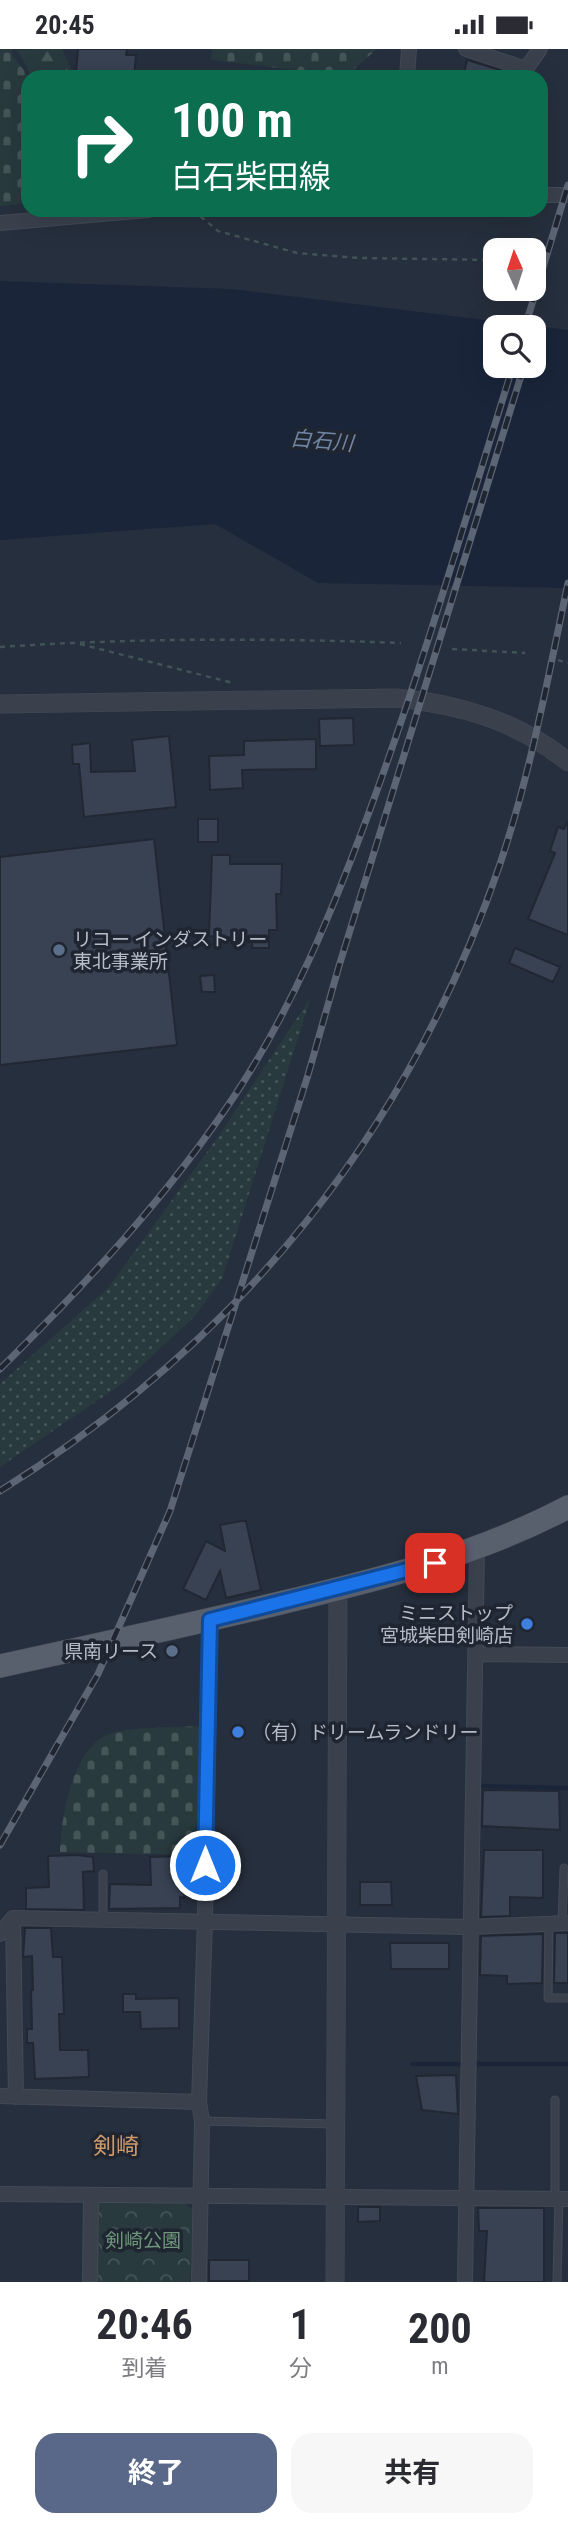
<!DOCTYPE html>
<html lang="ja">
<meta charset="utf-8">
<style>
:root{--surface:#fff;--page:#f7f7f7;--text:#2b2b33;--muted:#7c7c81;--accent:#596888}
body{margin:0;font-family:"Roboto Condensed","Noto Sans JP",sans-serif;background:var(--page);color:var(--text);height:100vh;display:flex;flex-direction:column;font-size:26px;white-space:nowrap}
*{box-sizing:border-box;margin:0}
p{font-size:23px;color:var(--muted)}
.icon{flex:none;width:38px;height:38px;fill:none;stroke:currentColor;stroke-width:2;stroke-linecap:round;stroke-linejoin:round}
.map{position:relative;height:2233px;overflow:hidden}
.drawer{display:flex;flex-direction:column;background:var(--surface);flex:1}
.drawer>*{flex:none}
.top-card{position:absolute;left:21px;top:21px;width:527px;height:147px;border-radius:21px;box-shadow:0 7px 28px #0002;background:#0b6e4f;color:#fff;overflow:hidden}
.needle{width:46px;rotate:357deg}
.controls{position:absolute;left:483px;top:189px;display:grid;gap:14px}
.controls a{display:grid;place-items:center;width:63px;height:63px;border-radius:14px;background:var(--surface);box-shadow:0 7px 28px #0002;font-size:35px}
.pin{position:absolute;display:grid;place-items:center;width:60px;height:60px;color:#fff;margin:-30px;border-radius:14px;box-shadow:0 4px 10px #0006}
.me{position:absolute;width:77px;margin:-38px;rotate:0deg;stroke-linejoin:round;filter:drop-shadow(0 0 5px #0008)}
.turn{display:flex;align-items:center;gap:24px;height:147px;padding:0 35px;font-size:32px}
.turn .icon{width:91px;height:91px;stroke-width:2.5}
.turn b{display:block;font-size:49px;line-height:60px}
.eta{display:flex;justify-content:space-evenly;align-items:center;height:119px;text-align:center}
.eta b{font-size:42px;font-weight:700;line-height:49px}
.cta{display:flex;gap:14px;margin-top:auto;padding:14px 35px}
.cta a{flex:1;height:80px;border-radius:21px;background:var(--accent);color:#fff;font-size:28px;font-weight:700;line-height:80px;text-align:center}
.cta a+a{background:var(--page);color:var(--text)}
.status{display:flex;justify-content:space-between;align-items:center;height:49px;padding:0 35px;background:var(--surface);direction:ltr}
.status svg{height:19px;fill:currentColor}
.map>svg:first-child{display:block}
.grass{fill:url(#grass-dots)}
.forest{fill:url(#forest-firs)}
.cemetery{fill:url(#cemetery-stones)}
.park{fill:url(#park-crowns)}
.water{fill:#1a253a;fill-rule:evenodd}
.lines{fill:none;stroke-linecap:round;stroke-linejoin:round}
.stream{stroke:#1a253a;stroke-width:4.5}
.building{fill:#384252;stroke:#212834;stroke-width:2}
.service-casing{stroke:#434a56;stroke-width:9}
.minor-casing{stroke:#434a56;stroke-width:16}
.tertiary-casing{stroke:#434a56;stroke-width:19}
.primary-casing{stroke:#434a56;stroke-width:24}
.path{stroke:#415356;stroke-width:2.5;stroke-dasharray:5 5;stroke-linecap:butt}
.service{stroke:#3a414d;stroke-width:7}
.minor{stroke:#3a414d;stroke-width:14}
.tertiary{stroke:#3a414d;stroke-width:18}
.primary{stroke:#58606d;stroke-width:23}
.rail-casing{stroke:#5c6573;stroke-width:7}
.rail{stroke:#1f2632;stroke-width:4.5;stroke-dasharray:13;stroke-linecap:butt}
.route-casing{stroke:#114b97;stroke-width:18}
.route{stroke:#1a73e8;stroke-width:12}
.service-dot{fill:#5c6f8a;stroke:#1f2632;stroke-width:2.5}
.shop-dot{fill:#3f7fe0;stroke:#1f2632;stroke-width:2.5}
.labels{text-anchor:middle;stroke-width:7;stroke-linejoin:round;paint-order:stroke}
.poi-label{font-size:19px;fill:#b6bcc8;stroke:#1f2632;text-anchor:start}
.park-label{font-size:19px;fill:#6e977a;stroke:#1f2632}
.water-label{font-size:21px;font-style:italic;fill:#7185a4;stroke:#1f2632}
.quarter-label{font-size:23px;fill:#ce9a6b;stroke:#1f2632}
</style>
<div class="status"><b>20:45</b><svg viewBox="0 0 49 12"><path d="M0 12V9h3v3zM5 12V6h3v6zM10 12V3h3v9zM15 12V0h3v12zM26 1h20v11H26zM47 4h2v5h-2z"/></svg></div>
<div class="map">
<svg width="568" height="2233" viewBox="0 0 568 2233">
<defs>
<pattern id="grass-dots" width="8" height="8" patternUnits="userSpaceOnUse" patternTransform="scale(1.75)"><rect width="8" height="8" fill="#283a3e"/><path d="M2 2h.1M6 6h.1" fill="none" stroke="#455558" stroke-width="1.8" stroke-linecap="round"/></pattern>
<pattern id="forest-firs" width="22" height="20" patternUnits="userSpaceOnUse" patternTransform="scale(1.75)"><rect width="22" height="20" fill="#283a3e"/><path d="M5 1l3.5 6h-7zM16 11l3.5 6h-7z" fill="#455558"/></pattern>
<pattern id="cemetery-stones" width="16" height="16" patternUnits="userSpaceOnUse" patternTransform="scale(1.75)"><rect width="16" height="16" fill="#283a3e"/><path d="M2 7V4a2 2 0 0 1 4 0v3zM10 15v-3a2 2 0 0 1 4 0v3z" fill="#455558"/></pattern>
<pattern id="park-crowns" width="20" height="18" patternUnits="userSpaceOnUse" patternTransform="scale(1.75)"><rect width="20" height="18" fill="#283a3e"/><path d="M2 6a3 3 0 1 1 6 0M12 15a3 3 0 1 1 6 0" fill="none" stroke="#455558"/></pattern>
</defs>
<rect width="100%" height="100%" fill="#262f3d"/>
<path class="grass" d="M 311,948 L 222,1230 L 195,1267 L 123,1334 L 0,1418 L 0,1335 L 108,1239 L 218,1088 Z"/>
<path class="forest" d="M 62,0 L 75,28 L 33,28 L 17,1 Z"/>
<path class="cemetery" d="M 0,0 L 12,0 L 12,6 L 29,28 L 28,154 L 0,157 Z
M 212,0 L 377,0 L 346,27 L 211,11 Z
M 199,1677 L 200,1770 L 196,1772 L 194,1806 L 60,1803 C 61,1768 73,1695 112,1684 C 139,1677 172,1679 199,1677 Z"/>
<path class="park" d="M 103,2150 L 180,2150 L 193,2161 L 190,2233 L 95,2233 L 93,2160 Z"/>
<path class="water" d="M 0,232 L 232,240 L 568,281 L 568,539 L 318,534 L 215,475 L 0,491 ZM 495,278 L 534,278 L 534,317 L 495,317 Z"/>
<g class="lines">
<path class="stream" d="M 478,1737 L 568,1739
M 413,2015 L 460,2015
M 477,2015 L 568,2015"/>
</g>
<path class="building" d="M 78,0 L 127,0 L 126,6 L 136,6 L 134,28 L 80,28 L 76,24 Z
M 467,11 L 500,21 L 498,28 L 463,28 Z
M 353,669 L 354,696 L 320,697 L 319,670 Z
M 169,687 L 176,758 L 84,768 L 79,715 L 73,715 L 72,696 L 90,694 L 91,723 L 135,722 L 132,691 Z
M 316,690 L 316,720 L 242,721 L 243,739 L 210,741 L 209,707 L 244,706 L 244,692 Z
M 198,770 L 218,770 L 218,793 L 198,793 Z
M 568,772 L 568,886 L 528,870 L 555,804 L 550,802 L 558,778 L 564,780 Z
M 154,790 L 177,996 L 0,1016 L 0,808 Z
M 212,806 L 230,806 L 230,815 L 282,815 L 281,845 L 276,845 L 277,881 L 269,881 L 269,899 L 252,899 L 252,890 L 209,887 Z
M 515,899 L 560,918 L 553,933 L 509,914 Z
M 214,926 L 215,943 L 202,943 L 200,927 Z
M 241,1472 L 246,1472 L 261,1541 L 226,1549 L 220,1522 L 206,1551 L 183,1540 L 206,1492 L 225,1502 L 220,1476 Z
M 483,1741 L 559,1742 L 560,1781 L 482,1777 Z
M 484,1801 L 543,1801 L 543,1849 L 510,1848 L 510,1867 L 481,1868 Z
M 78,1806 L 93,1808 L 94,1822 L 83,1823 L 84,1861 L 26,1860 L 26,1839 L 49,1838 L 48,1807 Z
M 186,1807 L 184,1849 L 180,1848 L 180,1859 L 109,1860 L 110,1835 L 151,1836 L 150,1808 Z
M 360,1833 L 391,1833 L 392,1856 L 360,1856 Z
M 25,1879 L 51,1879 L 53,1908 L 62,1908 L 64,1965 L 59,1965 L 60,2001 L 88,2001 L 89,2028 L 35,2030 L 33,1994 L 27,1994 L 27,1980 L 32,1980 L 31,1941 L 33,1941 L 32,1907 L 23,1908 Z
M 555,1884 L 568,1884 L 568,1934 L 554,1934 Z
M 543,1885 L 542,1934 L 507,1935 L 507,1927 L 480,1926 L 481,1887 Z
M 390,1894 L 449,1894 L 449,1920 L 391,1920 Z
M 123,1945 L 136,1945 L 136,1950 L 179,1949 L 179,1979 L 141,1980 L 140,1963 L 123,1963 Z
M 456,2026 L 458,2065 L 422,2061 L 416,2027 Z
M 358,2158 L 380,2158 L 380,2172 L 358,2173 Z
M 478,2159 L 544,2159 L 544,2233 L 484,2233 L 487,2182 L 479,2182 Z
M 209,2211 L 249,2211 L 249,2232 L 209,2232 Z"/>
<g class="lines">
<g class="service-casing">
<path id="service" d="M 103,1870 L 103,1825
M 549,1874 L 548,1949 L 568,1949
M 562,1874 L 564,1819
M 555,2051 L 555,2150
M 202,2072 L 334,2075
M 557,2233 L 559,2150"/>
</g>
<g class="minor-casing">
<path id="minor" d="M 466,0 L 526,20
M 407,28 L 409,0
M 520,28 L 540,0
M 541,146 L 568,146
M 0,174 L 148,161
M 477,1605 L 568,1606
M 13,1869 L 16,2048
M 0,1885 L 13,1869 L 469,1878 L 568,1874
M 0,2047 L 199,2053
M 0,2145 L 568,2150
M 90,2233 L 91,2146
M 199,2233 L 202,2072 L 199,2053 L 205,1871 L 210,1571
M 465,2233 L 477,1500"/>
</g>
<g class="tertiary-casing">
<path id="tertiary" d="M 0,655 L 396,649 C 459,655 518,672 568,713
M 335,2233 L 338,1541"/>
</g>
<g class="primary-casing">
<path id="primary" d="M 0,1617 C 92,1597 184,1577 276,1555 C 377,1531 475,1507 568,1458"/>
</g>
<path class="path" d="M 193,161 L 218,182 L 297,204 L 359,209 L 495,211
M 80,595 L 233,634
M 0,598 C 134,589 267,589 401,594
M 452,600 L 525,604
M 558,611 L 568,614"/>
<use href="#service" class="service"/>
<use href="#minor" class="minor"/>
<use href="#tertiary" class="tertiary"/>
<use href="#primary" class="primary"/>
<g class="rail-casing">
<path id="rail" d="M 525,278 L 568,136
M 0,1320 C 86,1235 168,1147 235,1046 C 293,958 332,863 368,766 C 423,618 466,467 513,317
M 0,1442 C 241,1291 408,1085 500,815 C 531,723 548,628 568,534
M 0,1796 L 98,1625 L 170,1462 L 308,1026 L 339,917 L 524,317"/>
</g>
<use href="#rail" class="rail"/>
</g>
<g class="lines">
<g class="route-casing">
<path id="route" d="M 205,1816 L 210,1571 L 435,1514"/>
</g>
<use href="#route" class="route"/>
</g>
<g class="service-dot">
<circle cx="59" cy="901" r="7"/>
<circle cx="172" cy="1602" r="7"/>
</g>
<g class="shop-dot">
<circle cx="527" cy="1575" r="7"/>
<circle cx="238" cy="1683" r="7"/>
</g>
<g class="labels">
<g class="poi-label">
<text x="73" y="897">リコー インダストリー<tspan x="73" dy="22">東北事業所</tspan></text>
<text x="513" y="1571" text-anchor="end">ミニストップ<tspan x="513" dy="22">宮城柴田剣崎店</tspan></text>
<text x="158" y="1609" text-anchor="end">県南リース</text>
<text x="252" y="1690">（有）ドリームランドリー</text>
</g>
<g class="park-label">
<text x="143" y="2198">剣崎公園</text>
</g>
<g class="water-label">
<text transform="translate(322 392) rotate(5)" y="7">白石川</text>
</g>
<g class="quarter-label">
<text x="116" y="2105">剣崎</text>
</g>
</g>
</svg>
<div class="controls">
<a><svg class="needle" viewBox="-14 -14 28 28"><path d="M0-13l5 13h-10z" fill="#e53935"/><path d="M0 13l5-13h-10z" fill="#7c7c81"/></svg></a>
<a><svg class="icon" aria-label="search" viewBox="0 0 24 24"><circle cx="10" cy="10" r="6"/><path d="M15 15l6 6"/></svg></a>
</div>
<div class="pin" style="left:435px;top:1514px;background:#d93025"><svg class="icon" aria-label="arrive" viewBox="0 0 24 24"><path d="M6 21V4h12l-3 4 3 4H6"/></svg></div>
<svg class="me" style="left:205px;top:1816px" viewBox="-20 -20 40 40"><circle r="17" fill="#1a73e8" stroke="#fff" stroke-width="3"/><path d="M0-11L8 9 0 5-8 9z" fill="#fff"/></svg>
<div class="top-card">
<div class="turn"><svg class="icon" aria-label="right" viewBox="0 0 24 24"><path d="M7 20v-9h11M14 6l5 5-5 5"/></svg><div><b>100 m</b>白石柴田線</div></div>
</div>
</div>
<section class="drawer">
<div class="eta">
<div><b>20:46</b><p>到着</p></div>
<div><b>1</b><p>分</p></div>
<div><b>200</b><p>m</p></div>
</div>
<div class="cta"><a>終了</a><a>共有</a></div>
</section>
